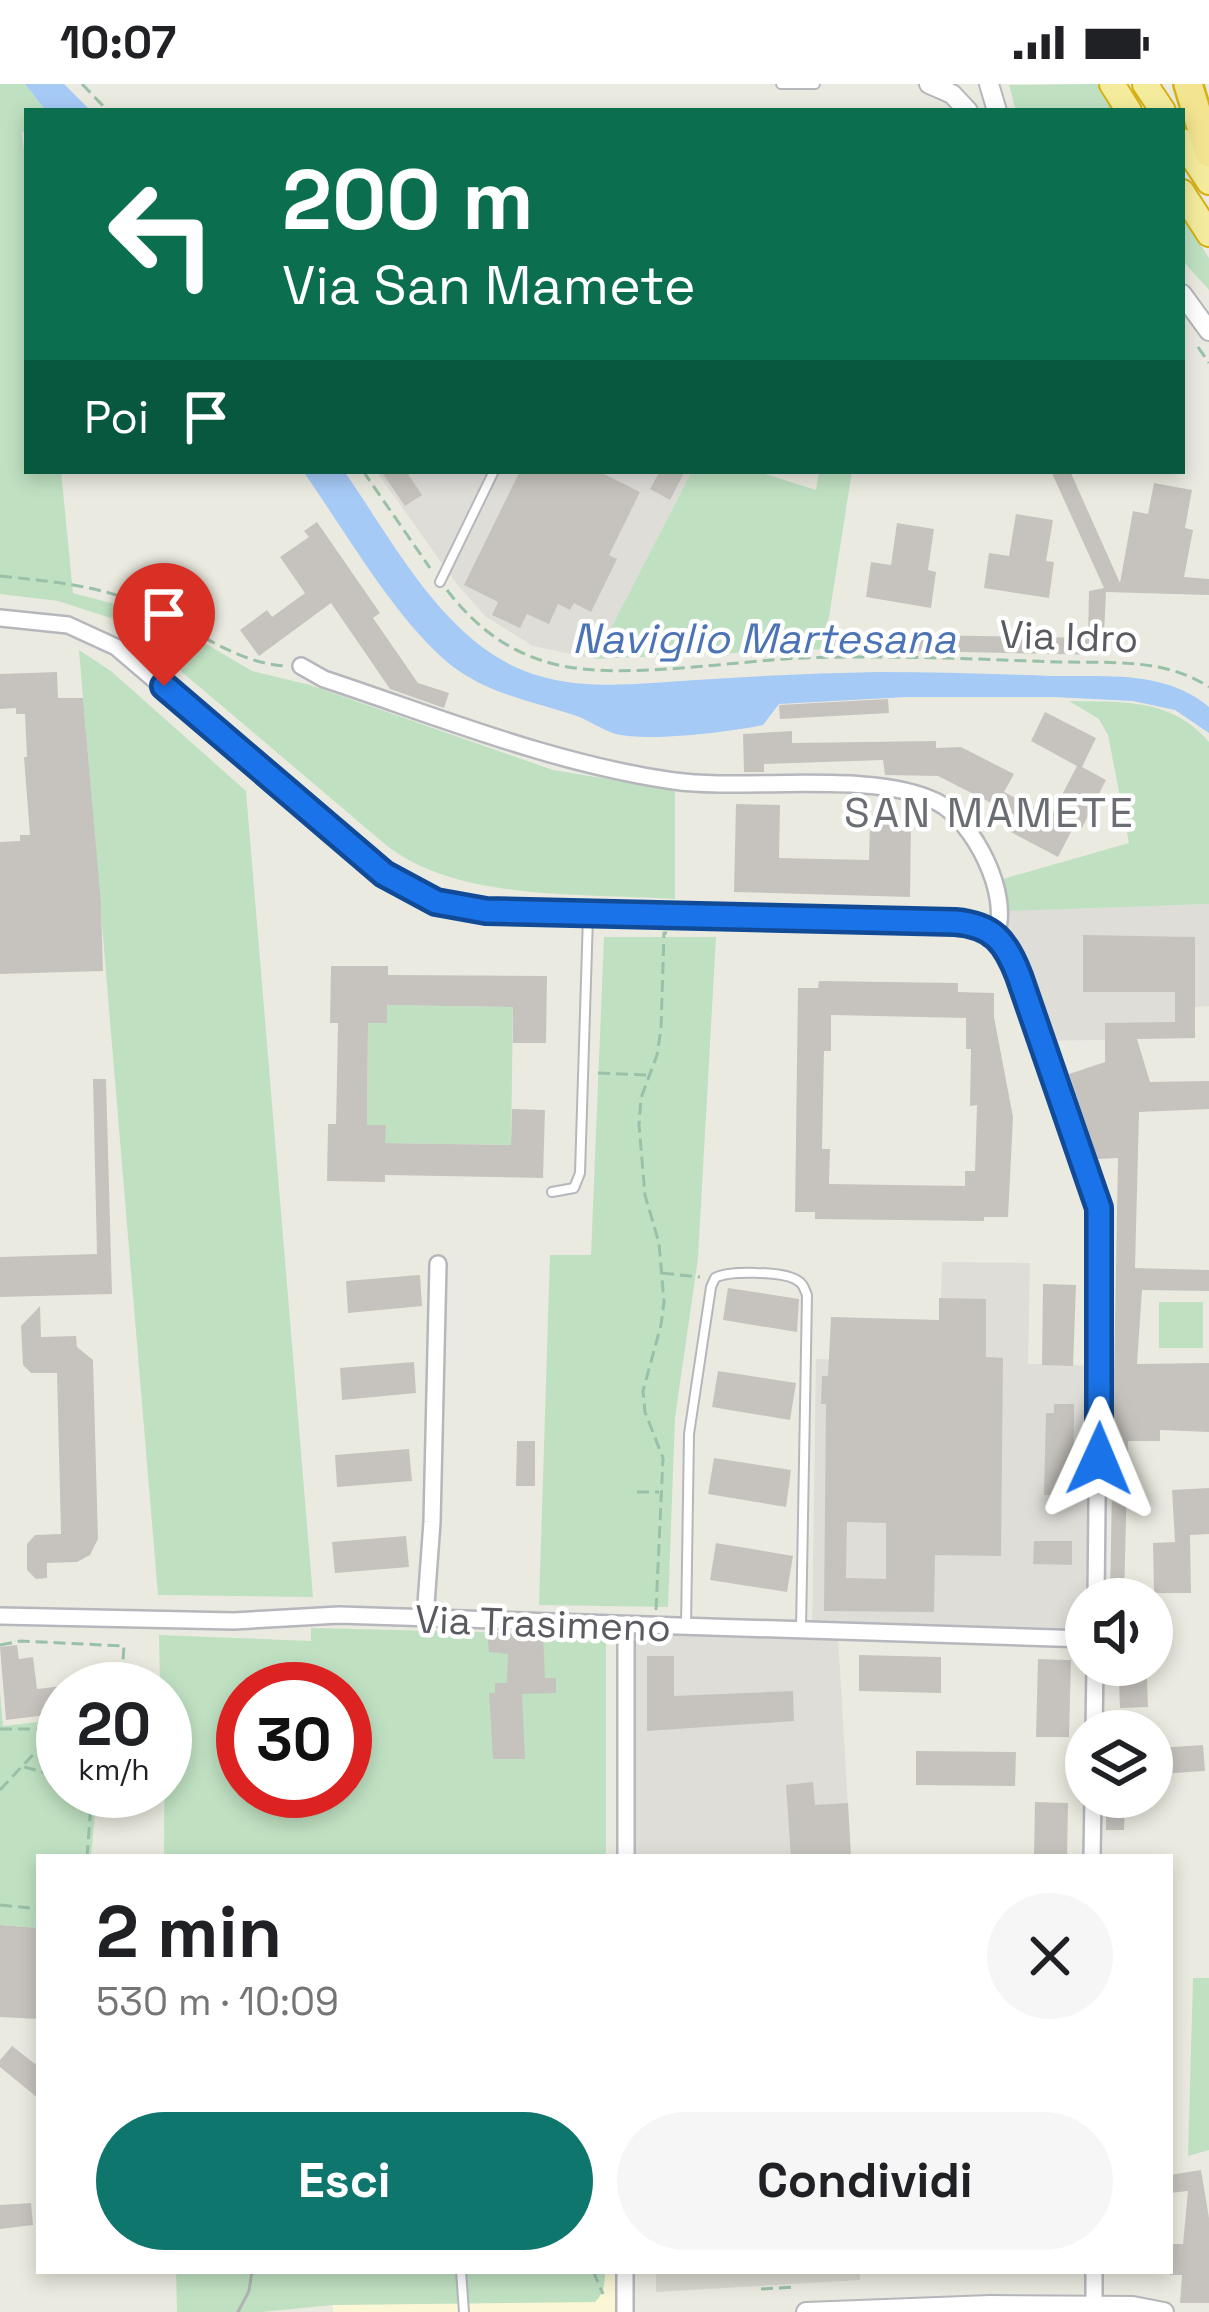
<!DOCTYPE html>
<html lang="it">
<meta charset="utf-8">
<style>
:root{--surface:#fff;--page:#f6f6f6;--text:#202124;--muted:#757577;--accent:#0f766e}
body{margin:0;font-family:"Space Grotesk",sans-serif;background:var(--page);color:var(--text);height:100vh;display:flex;flex-direction:column;font-size:45px;white-space:nowrap}
*{box-sizing:border-box;margin:0}
p{font-size:39px;color:var(--muted)}
.icon{flex:none;width:66px;height:66px;fill:none;stroke:currentColor;stroke-width:2;stroke-linecap:round;stroke-linejoin:round}
.map{position:relative;flex:1;overflow:hidden}
.sheet{position:absolute;left:36px;top:1770px;width:1137px;height:420px;display:flex;flex-direction:column;background:var(--surface);border-radius:0px;box-shadow:0 6px 18px #0003}
.sheet>*{flex:none}
.hud{position:absolute;left:24px;top:24px;width:1161px;height:366px;border-radius:0px;box-shadow:0 6px 18px #0003;background:#0b6e4f;color:#fff;overflow:hidden}
.buttons{position:absolute;left:1065px;top:1494px;display:grid;gap:24px}
.buttons a{display:grid;place-items:center;width:108px;height:108px;border-radius:50%;background:var(--surface);box-shadow:0 6px 18px #0003;font-size:60px}
.speed{position:absolute;left:36px;top:1578px;display:flex;gap:24px;font-size:60px;font-weight:700;text-align:center}
.speed>*{display:grid;place-content:center;width:156px;height:156px;border-radius:50%;background:var(--surface);box-shadow:0 6px 18px #0003;line-height:1}
.speed small{font-size:30px;font-weight:400}
.speed .limit{border:18px solid #d22;background:#fff;color:#111}
.pin{position:absolute;display:grid;place-items:center;width:102px;height:102px;color:#fff;margin:-123px -51px;border-radius:50% 50% 50% 0;rotate:-45deg;box-shadow:0 0 12px #0007}
.pin .icon{rotate:45deg}
.me{position:absolute;width:132px;margin:-66px;rotate:1deg;stroke-linejoin:round;filter:drop-shadow(0 0 9px #0008)}
.turn{display:flex;align-items:center;gap:42px;height:252px;padding:0 60px;font-size:54px}
.turn .icon{width:156px;height:156px;stroke-width:2.5}
.turn b{display:block;font-size:84px;line-height:102px}
.then{display:flex;align-items:center;height:114px;padding:0 60px;background:#0003;gap:24px;font-size:45px}
.round{display:grid;place-items:center;flex:none;width:126px;height:126px;border-radius:63px;background:var(--page)}
.head{display:flex;align-items:center;justify-content:space-between;height:204px;padding:0 60px}
h1{font-size:72px;font-weight:600;line-height:90px}
.button{display:flex;gap:24px;margin-top:auto;padding:24px 60px}
.button a{flex:1;height:138px;border-radius:72px;background:var(--accent);color:#fff;font-size:48px;font-weight:600;line-height:138px;text-align:center}
.button a+a{background:var(--page);color:var(--text)}
.status{display:flex;justify-content:space-between;align-items:center;height:84px;padding:0 60px;background:var(--surface);direction:ltr}
.status svg{height:33px;fill:currentColor}
.map>svg:first-child{display:block}
.commercial{fill:#faf6d6}
.industrial{fill:#deddd8}
.education{fill:#dad9cf}
.green{fill:#bfe1c2;fill-rule:evenodd}
.water{fill:#a5caf6}
.building{fill:#c6c3be;fill-rule:evenodd}
.lines{fill:none;stroke-linecap:round;stroke-linejoin:round}
.service-casing{stroke:#b6b7bc;stroke-width:12}
.minor-casing{stroke:#b6b7bc;stroke-width:20}
.tertiary-casing{stroke:#b6b7bc;stroke-width:22}
.trunk-casing{stroke:#d7b014;stroke-width:28}
.motorway-casing{stroke:#d7b014;stroke-width:32}
.path{stroke:#99c0a8;stroke-width:3;stroke-dasharray:12 6;stroke-linecap:butt}
.service{stroke:#fff;stroke-width:8}
.minor{stroke:#fff;stroke-width:15}
.tertiary{stroke:#fff;stroke-width:18}
.trunk{stroke:#f4ec9c;stroke-width:24}
.motorway{stroke:#f2e490;stroke-width:27}
.tram{stroke:#b1b2b2;stroke-width:3}
.route-casing{stroke:#114b97;stroke-width:30}
.route{stroke:#1a73e8;stroke-width:21}
.labels{text-anchor:middle;stroke-width:9;stroke-linejoin:round;paint-order:stroke}
.street-label{font-size:39px;fill:#595b60;stroke:#fff}
.water-label{font-size:42px;font-style:italic;fill:#4b73b6;stroke:#fff}
.neighbourhood-label{font-size:42px;letter-spacing:3px;fill:#6a6d72;stroke:#fff}
</style>
<div class="status"><b>10:07</b><svg viewBox="0 0 49 12"><path d="M0 12V9h3v3zM5 12V6h3v6zM10 12V3h3v9zM15 12V0h3v12zM26 1h20v11H26zM47 4h2v5h-2z"/></svg></div>
<div class="map">
<svg width="1209" height="2228" viewBox="0 0 1209 2228">
<rect width="100%" height="100%" fill="#ebeae0"/>
<path class="commercial" d="M 331,2187 L 625,2187 L 625,2228 L 333,2228 Z"/>
<path class="industrial" d="M 376,387 L 692,387 L 595,575 L 533,562 L 485,532 L 456,499 Z
M 1209,820 L 1209,922 L 1195,923 L 1195,954 L 1042,957 L 1002,856 L 1000,827 Z
M 942,1178 L 1030,1179 L 1028,1280 L 1100,1282 L 1096,1515 L 1086,1515 L 1086,1555 L 812,1548 L 816,1275 L 939,1278 Z
M 629,1547 L 838,1552 L 851,1773 L 628,1773 Z"/>
<path class="education" d="M 656,2187 L 860,2187 L 860,2196 L 656,2208 Z"/>
<path class="green" d="M 0,0 L 25,0 L 46,27 L 27,27 L 27,50 L 22,48 L 27,95 L 27,387 L 61,387 L 73,509 L 137,526 L 186,548 L 252,587 L 310,601 L 553,686 L 675,706 L 675,815 C 586,809 457,818 386,761 L 123,538 L 58,517 L 0,510 Z
M 1097,0 L 1115,27 L 1016,27 L 1009,1 Z
M 1182,132 L 1209,174 L 1209,206 L 1182,176 Z
M 692,387 L 756,387 L 816,406 L 819,387 L 852,387 L 824,565 L 595,575 Z
M 79,566 L 111,587 L 246,707 L 313,1513 L 158,1511 Z
M 1069,617 C 1122,618 1172,614 1209,658 L 1209,820 L 1007,827 L 999,796 L 1129,759 L 1108,651 L 1099,635 Z
M 604,853 L 716,853 L 698,1174 L 675,1334 L 668,1523 L 539,1521 L 550,1171 L 591,1171 Z
M 387,921 L 513,923 L 511,1061 L 385,1059 L 385,1041 L 367,1041 L 368,939 L 387,939 Z
M 1159,1218 L 1203,1218 L 1203,1264 L 1159,1264 Z
M 311,1544 L 606,1551 L 606,1773 L 164,1773 L 165,1605 L 160,1605 L 159,1551 L 311,1557 ZM 243,1605 L 345,1605 L 345,1707 L 243,1707 Z
M 0,1607 L 3,1642 L 63,1635 L 63,1707 L 97,1707 L 91,1773 L 39,1773 L 39,1844 L 0,1841 Z
M 1193,1894 L 1209,1894 L 1209,2066 L 1188,2072 Z
M 176,2187 L 605,2187 C 605,2200 604,2209 595,2218 L 332,2221 L 262,2228 L 177,2228 Z"/>
<path class="water" d="M 25,0 L 64,0 L 91,27 L 46,27 Z
M 303,387 L 344,387 C 388,450 428,527 492,570 C 555,612 626,600 696,596 C 757,592 818,589 879,588 C 936,588 994,590 1052,592 C 1107,593 1165,586 1209,623 L 1209,649 L 1175,626 L 1133,617 L 1054,613 L 907,613 L 779,620 L 763,641 C 730,648 648,658 616,650 C 602,646 589,636 574,631 C 536,619 496,611 462,589 C 404,551 344,445 303,387 Z"/>
<path class="building" d="M 381,387 L 406,387 L 422,411 L 405,422 Z
M 520,387 L 598,387 L 640,408 L 609,471 L 617,475 L 591,528 L 574,519 L 570,526 L 558,520 L 549,540 L 527,530 L 520,544 L 492,531 L 498,518 L 464,501 Z
M 660,387 L 685,387 L 670,416 L 650,405 Z
M 1051,387 L 1070,387 L 1120,499 L 1133,427 L 1148,430 L 1154,399 L 1192,406 L 1185,444 L 1193,446 L 1184,493 L 1209,495 L 1209,511 L 1106,508 L 1103,571 L 824,565 L 827,549 L 1088,554 L 1089,507 L 1104,504 Z
M 1016,430 L 1053,436 L 1046,477 L 1054,478 L 1049,514 L 984,504 L 989,469 L 1009,472 Z
M 317,438 L 380,529 L 373,534 L 418,599 L 449,609 L 444,624 L 390,605 L 331,519 L 259,572 L 240,546 L 267,526 L 272,533 L 305,509 L 280,473 L 309,453 L 304,447 Z
M 897,439 L 934,445 L 928,486 L 936,488 L 931,524 L 866,513 L 871,478 L 891,481 Z
M 57,588 L 58,614 L 83,614 L 101,820 L 103,887 L 0,890 L 0,758 L 20,757 L 20,751 L 30,751 L 24,673 L 27,673 L 25,630 L 16,630 L 16,624 L 0,625 L 0,590 Z
M 888,615 L 889,629 L 780,635 L 779,621 Z
M 1045,628 L 1096,654 L 1082,683 L 1106,696 L 1082,744 L 1075,740 L 1058,773 L 1009,747 L 1017,732 L 938,692 L 885,691 L 883,676 L 764,680 L 764,688 L 744,688 L 743,650 L 792,647 L 792,659 L 936,657 L 936,664 L 961,663 L 1014,690 L 1004,708 L 1051,732 L 1077,682 L 1031,657 Z
M 736,720 L 780,721 L 779,774 L 869,776 L 870,737 L 911,738 L 910,813 L 734,808 Z
M 1083,851 L 1195,853 L 1195,954 L 1137,955 L 1150,998 L 1209,997 L 1209,1025 L 1139,1028 L 1135,1184 L 1209,1186 L 1209,1207 L 1142,1206 L 1137,1280 L 1209,1279 L 1209,1348 L 1160,1346 L 1160,1357 L 1128,1357 L 1124,1515 L 1110,1515 L 1118,1074 L 1098,1075 L 1069,990 L 1105,978 L 1105,939 L 1175,938 L 1175,908 L 1083,908 Z
M 331,882 L 388,882 L 388,891 L 547,892 L 546,959 L 513,959 L 513,923 L 387,921 L 387,939 L 368,939 L 367,1041 L 386,1041 L 385,1059 L 511,1061 L 512,1025 L 545,1026 L 543,1094 L 385,1091 L 385,1098 L 327,1097 L 328,1040 L 336,1040 L 338,939 L 330,939 Z
M 819,897 L 958,899 L 958,908 L 994,909 L 994,933 L 1013,1033 L 1008,1133 L 984,1133 L 984,1137 L 815,1135 L 815,1128 L 795,1128 L 798,904 L 818,904 ZM 831,931 L 966,934 L 966,965 L 971,965 L 970,1022 L 977,1021 L 975,1087 L 965,1087 L 965,1102 L 829,1100 L 830,1065 L 822,1065 L 824,967 L 831,967 Z
M 93,995 L 106,995 L 112,1210 L 0,1213 L 0,1173 L 97,1170 Z
M 420,1191 L 422,1222 L 348,1229 L 346,1197 Z
M 1043,1200 L 1076,1201 L 1073,1282 L 1042,1281 Z
M 728,1204 L 799,1215 L 797,1248 L 723,1236 Z
M 939,1214 L 986,1215 L 986,1273 L 1003,1274 L 1001,1472 L 935,1471 L 934,1528 L 824,1527 L 826,1320 L 821,1320 L 822,1292 L 828,1292 L 831,1233 L 939,1236 ZM 847,1438 L 886,1439 L 886,1495 L 846,1494 Z
M 40,1222 L 41,1253 L 76,1252 L 77,1263 L 93,1276 L 98,1455 L 90,1471 L 77,1478 L 47,1479 L 47,1494 L 36,1495 L 27,1486 L 27,1460 L 35,1451 L 61,1450 L 57,1289 L 31,1289 L 23,1281 L 21,1242 Z
M 414,1278 L 416,1309 L 342,1316 L 340,1284 Z
M 718,1287 L 796,1299 L 790,1336 L 712,1323 Z
M 1054,1320 L 1074,1320 L 1073,1411 L 1044,1411 L 1046,1329 L 1054,1329 Z
M 517,1357 L 535,1357 L 535,1402 L 516,1402 Z
M 409,1365 L 412,1397 L 337,1403 L 335,1371 Z
M 714,1374 L 791,1386 L 786,1423 L 708,1410 Z
M 1209,1404 L 1209,1450 L 1190,1451 L 1191,1509 L 1154,1509 L 1153,1459 L 1175,1458 L 1172,1406 Z
M 406,1452 L 409,1483 L 335,1489 L 332,1458 Z
M 1034,1457 L 1072,1457 L 1072,1481 L 1033,1480 Z
M 716,1459 L 793,1472 L 787,1508 L 710,1496 Z
M 487,1548 L 543,1550 L 545,1594 L 556,1594 L 556,1609 L 522,1610 L 525,1675 L 493,1675 L 489,1609 L 495,1609 L 495,1599 L 507,1599 L 508,1570 L 489,1568 Z
M 17,1561 L 19,1575 L 33,1573 L 37,1605 L 63,1602 L 63,1629 L 6,1636 L 0,1563 Z
M 859,1571 L 941,1573 L 941,1609 L 859,1607 Z
M 647,1572 L 674,1572 L 674,1612 L 793,1607 L 794,1637 L 647,1647 Z
M 1038,1575 L 1071,1576 L 1069,1653 L 1036,1653 Z
M 1147,1595 L 1148,1623 L 1120,1624 L 1119,1596 Z
M 1203,1661 L 1205,1687 L 1159,1690 L 1157,1664 Z
M 916,1667 L 1016,1668 L 1015,1702 L 916,1701 Z
M 813,1698 L 815,1721 L 848,1719 L 851,1773 L 791,1773 L 786,1701 Z
M 1106,1713 L 1125,1713 L 1124,1746 L 1106,1746 Z
M 1035,1718 L 1068,1719 L 1067,1773 L 1034,1773 Z
M 0,1841 L 39,1844 L 39,1935 L 0,1933 Z
M 12,1962 L 39,1983 L 39,2015 L 0,1983 L 0,1976 Z
M 1201,2086 L 1209,2134 L 1209,2219 L 1180,2219 L 1182,2191 L 1170,2191 L 1170,2160 L 1183,2160 L 1188,2107 L 1170,2109 L 1170,2091 Z
M 31,2119 L 33,2141 L 0,2145 L 0,2121 Z"/>
<g class="lines">
<g class="service-casing">
<path id="service" d="M 781,0 L 815,0
M 440,498 L 494,387
M 552,1108 L 574,1104 L 580,1089 L 588,832
M 686,1543 L 689,1350 L 711,1203 L 715,1194 C 729,1186 781,1188 795,1195 C 804,1200 803,1202 807,1211 L 801,1545
M 461,2187 L 464,2228"/>
</g>
<g class="minor-casing">
<path id="minor" d="M 0,534 L 68,541 L 116,563 L 375,784 L 428,815 L 486,827 L 955,838 C 987,841 1002,852 1015,881 L 1100,1132 L 1096,1515
M 301,582 L 324,595 C 439,633 554,680 674,697 C 747,707 875,686 937,718 C 974,737 1011,811 996,850
M 0,1532 L 234,1537 L 339,1531 L 1086,1555
M 425,1534 L 432,1438 L 438,1180
M 1094,1647 L 1095,1581
M 626,1773 L 626,1543
M 1092,1773 L 1093,1713
M 625,2187 L 625,2228
M 1094,2222 L 1094,2187"/>
</g>
<g class="tertiary-casing">
<path id="tertiary" d="M 929,0 L 952,10 L 968,27
M 989,0 L 997,27
M 1182,210 L 1209,247
M 806,2228 L 990,2221 L 1133,2222 L 1164,2228"/>
</g>
<g class="trunk-casing">
<path id="trunk" d="M 1112,0 L 1129,27
M 1145,0 L 1163,27
M 1182,57 L 1209,98
M 1182,108 L 1209,150"/>
</g>
<g class="motorway-casing">
<path id="motorway" d="M 1188,0 L 1209,69"/>
</g>
<path class="path" d="M 82,0 L 108,27
M 1198,263 L 1209,279
M 363,387 L 430,484
M 0,492 C 47,497 95,501 139,519 C 189,540 232,579 286,582
M 447,506 C 476,544 511,570 558,581 C 625,596 732,577 803,574 C 888,571 974,575 1059,578 C 1110,579 1165,574 1209,603
M 598,989 L 648,991
M 662,1189 L 700,1193
M 637,1408 L 659,1408
M 656,1526 L 663,1374 L 645,1328 L 643,1307 L 661,1241 L 664,1218 L 659,1159 L 645,1111 L 639,1041 L 641,1014 L 657,971 L 661,945 L 664,849 L 667,849
M 0,1561 L 21,1557 L 124,1562 L 121,1605
M 0,1645 L 63,1645
M 24,1683 L 63,1693
M 0,1706 L 57,1645
M 87,1773 L 92,1707
M 0,1821 L 39,1825
M 593,2187 L 603,2210
M 761,2205 L 797,2203"/>
<use href="#service" class="service"/>
<use href="#minor" class="minor"/>
<use href="#tertiary" class="tertiary"/>
<use href="#trunk" class="trunk"/>
<use href="#motorway" class="motorway"/>
<path class="tram" d="M 238,2228 L 249,2207 L 252,2187"/>
</g>
<g class="lines">
<g class="route-casing">
<path id="route" d="M 164,602 L 384,790 L 436,818 L 486,827 L 955,838 C 993,841 1006,858 1019,892 L 1099,1124 L 1099,1375"/>
</g>
<use href="#route" class="route"/>
</g>
<g class="labels">
<g class="street-label">
<text transform="translate(1069 552) rotate(2)" y="14">Via Idro</text>
<text transform="translate(543 1539) rotate(2)" y="14">Via Trasimeno</text>
</g>
<g class="water-label">
<text x="764" y="569">Naviglio Martesana</text>
</g>
<g class="neighbourhood-label">
<text x="990" y="743">SAN MAMETE</text>
</g>
</g>
</svg>
<div class="buttons">
<a><svg class="icon" aria-label="sound" viewBox="0 0 24 24"><path d="M4 9h4l5-4v14l-5-4H4zM17 9q2 3 0 6"/></svg></a>
<a><svg class="icon" aria-label="layers" viewBox="0 0 24 24"><path d="M12 4l9 5-9 5-9-5zM3 14l9 5 9-5"/></svg></a>
</div>
<div class="speed"><div>20<small>km/h</small></div><div class="limit">30</div></div>
<div class="pin" style="left:164px;top:602px;background:#d93025"><svg class="icon" aria-label="arrive" viewBox="0 0 24 24"><path d="M6 21V4h12l-3 4 3 4H6"/></svg></div>
<svg class="me" style="left:1099px;top:1375px" viewBox="-20 -20 40 40"><path d="M0-17L14 15 0 8-14 15z" fill="#1a73e8" stroke="#fff" stroke-width="4"/></svg>
<div class="hud">
<div class="turn"><svg class="icon" aria-label="left" viewBox="0 0 24 24"><path d="M17 20v-9H6M10 6l-5 5 5 5"/></svg><div><b>200 m</b>Via San Mamete</div></div>
<div class="then">Poi<svg class="icon" aria-label="arrive" viewBox="0 0 24 24"><path d="M6 21V4h12l-3 4 3 4H6"/></svg></div>
</div>
<section class="sheet">
<div class="head"><div><h1>2 min</h1><p>530 m · 10:09</p></div><a class="round"><svg class="icon" aria-label="close" viewBox="0 0 24 24"><path d="M6 6l12 12M18 6L6 18"/></svg></a></div>
<div class="button"><a>Esci</a><a>Condividi</a></div>
</section>
</div>
